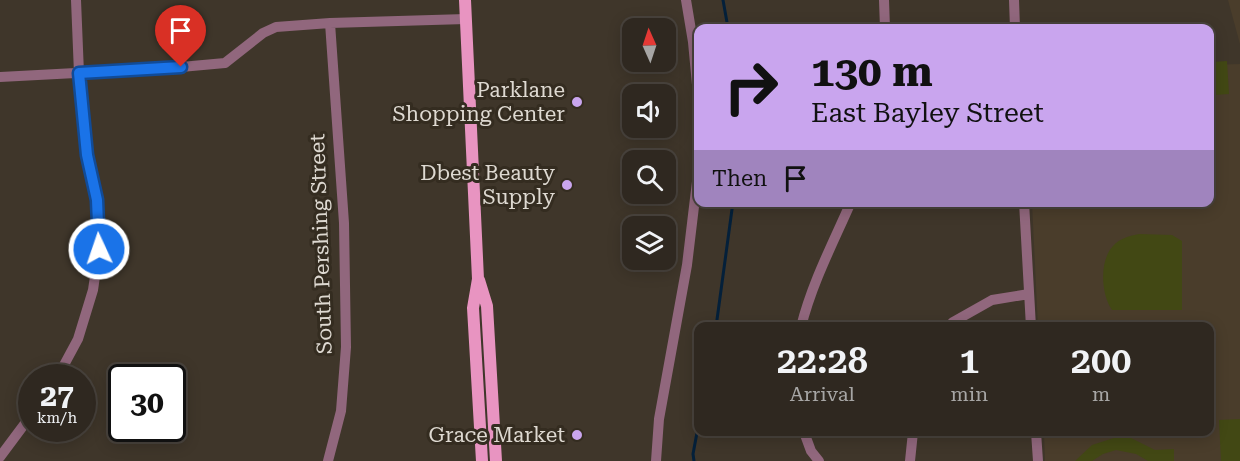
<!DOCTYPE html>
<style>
:root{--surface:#2f2820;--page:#3b342d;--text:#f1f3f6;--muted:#a7a6a5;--line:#4a443e}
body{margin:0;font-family:"Roboto Serif",serif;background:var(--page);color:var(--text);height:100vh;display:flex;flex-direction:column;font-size:22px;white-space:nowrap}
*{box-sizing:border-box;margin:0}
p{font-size:20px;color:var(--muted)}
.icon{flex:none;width:33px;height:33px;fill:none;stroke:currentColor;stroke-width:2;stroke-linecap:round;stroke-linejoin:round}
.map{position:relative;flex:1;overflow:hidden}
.drawer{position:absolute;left:694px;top:322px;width:520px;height:114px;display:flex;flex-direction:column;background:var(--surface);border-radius:12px;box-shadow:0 3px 15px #0003,0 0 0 2px var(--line)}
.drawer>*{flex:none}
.top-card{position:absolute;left:694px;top:24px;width:520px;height:183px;border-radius:12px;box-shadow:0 3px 15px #0003,0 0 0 2px var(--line);background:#c9a5ee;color:#111;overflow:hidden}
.needle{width:39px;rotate:357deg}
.controls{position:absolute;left:622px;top:18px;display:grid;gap:12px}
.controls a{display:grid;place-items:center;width:54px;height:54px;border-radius:12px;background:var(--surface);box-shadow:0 3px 15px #0003,0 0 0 2px var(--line);font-size:30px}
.speed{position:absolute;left:18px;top:364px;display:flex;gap:12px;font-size:30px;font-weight:700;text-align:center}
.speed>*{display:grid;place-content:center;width:78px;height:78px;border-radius:50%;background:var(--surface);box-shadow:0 3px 15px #0003,0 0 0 2px var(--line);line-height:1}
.speed small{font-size:15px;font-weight:400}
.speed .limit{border:3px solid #111;border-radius:9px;background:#fff;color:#111}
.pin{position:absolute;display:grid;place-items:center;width:51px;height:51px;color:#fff;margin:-62px -26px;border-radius:50% 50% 50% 0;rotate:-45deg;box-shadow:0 0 6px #0007}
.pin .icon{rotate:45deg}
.me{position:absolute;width:66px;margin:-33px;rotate:357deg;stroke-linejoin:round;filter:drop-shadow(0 0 4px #0008)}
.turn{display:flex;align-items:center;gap:21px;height:126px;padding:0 18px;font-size:27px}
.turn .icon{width:78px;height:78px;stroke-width:2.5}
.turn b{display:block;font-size:42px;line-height:51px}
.then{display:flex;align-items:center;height:57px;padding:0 18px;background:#0003;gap:12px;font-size:22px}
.eta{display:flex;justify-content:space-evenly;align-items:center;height:102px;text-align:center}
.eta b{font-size:36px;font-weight:600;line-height:42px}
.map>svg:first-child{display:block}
.built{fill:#4a3d2b}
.green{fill:#424814}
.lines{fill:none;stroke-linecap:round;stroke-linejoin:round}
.stream{stroke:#04203a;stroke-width:3}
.minor{stroke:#91677d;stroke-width:10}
.major{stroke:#e894c1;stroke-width:12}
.route-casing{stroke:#114b97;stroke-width:15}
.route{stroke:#1a73e8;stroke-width:10}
.poi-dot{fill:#c9a5ee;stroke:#342c20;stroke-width:2}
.labels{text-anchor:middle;stroke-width:6;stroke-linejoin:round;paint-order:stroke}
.poi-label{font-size:21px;fill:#ded9d1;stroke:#342c20;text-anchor:end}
.street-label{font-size:21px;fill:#ded9d1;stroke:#342c20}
</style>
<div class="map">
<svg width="1240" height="461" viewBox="0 0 1240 461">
<rect width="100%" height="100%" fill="#3f362a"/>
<path class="built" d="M 1228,0 L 1240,0 L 1240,44 Z
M 1240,64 L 1240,461 L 1045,461 L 1044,432 L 1210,432 L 1210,327 L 1038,327 L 1032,203 L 1210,202 L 1211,65 Z"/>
<path class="green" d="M 1227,61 L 1229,94 L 1214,95 L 1212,62 Z
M 1139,234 L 1172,235 L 1182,241 L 1182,310 L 1112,310 C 1101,294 1099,261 1113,246 C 1120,238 1130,236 1139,234 Z
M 1240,419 L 1240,461 L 1221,461 L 1219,420 Z
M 1117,437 L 1131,438 L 1155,450 L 1174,449 L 1174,461 L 1148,461 L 1136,454 L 1116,450 L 1103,454 L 1092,461 L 1075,461 L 1092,445 Z"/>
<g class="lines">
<path class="stream" d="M 723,0 L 728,28
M 716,327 L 733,202
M 694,461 L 693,454 L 699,422"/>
<path class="minor" d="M 686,0 L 693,42 L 699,106
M 884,0 L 885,28
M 1014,0 L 1015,28
M 0,77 L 170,68 L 225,63 L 263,33 L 276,27 L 330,23 L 466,19
M 1024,202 L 1031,327
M 801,327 C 812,283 833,243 851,202
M 948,327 L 953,322 L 992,300 L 1029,294
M 57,378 L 78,339 L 93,290 L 99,249 L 97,200 L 87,155 L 80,98 L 76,0
M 804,432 L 811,451 L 819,461
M 1036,432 L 1038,461
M 0,457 L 32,414
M 328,461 L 341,411 L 346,347 L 344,223 L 330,23
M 656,461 L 659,419 L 687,265 L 699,165
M 910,461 L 913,432"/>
<path class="major" d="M 465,0 L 478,279 L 473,308 L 482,461
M 479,280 L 487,306 L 496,461"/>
</g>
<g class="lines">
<g class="route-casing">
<path id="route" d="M 99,249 L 97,200 L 87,155 L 79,73 L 181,67"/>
</g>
<use href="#route" class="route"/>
</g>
<g class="poi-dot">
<circle cx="577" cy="102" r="6"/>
<circle cx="567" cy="185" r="6"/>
<circle cx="577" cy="435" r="6"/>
</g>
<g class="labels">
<g class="poi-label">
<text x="565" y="97">Parklane<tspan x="565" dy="24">Shopping Center</tspan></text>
<text x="555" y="180">Dbest Beauty<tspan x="555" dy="24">Supply</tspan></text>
<text x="565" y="442">Grace Market</text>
</g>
<g class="street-label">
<text transform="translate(321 244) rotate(-92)" y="7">South Pershing Street</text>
</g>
</g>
</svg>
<div class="controls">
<a><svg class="needle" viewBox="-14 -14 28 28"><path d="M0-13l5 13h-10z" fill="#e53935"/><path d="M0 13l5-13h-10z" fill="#a7a6a5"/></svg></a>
<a><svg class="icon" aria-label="sound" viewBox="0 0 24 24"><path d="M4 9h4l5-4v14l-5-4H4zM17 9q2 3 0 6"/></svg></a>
<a><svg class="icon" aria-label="search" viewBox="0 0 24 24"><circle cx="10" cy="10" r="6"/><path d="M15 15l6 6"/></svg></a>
<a><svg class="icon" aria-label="layers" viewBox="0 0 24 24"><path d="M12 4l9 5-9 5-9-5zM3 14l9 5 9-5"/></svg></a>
</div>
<div class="speed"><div>27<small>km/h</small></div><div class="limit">30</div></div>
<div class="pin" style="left:181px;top:67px;background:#d93025"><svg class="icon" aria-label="arrive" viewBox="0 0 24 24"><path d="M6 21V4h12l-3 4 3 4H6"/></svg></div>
<svg class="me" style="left:99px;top:249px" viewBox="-20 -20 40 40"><circle r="17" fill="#1a73e8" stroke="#fff" stroke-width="3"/><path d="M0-11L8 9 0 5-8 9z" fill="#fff"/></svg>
<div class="top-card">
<div class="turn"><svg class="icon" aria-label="right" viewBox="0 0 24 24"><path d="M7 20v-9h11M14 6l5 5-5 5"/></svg><div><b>130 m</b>East Bayley Street</div></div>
<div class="then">Then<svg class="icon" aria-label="arrive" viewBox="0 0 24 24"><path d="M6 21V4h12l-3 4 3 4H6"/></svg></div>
</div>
<section class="drawer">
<div class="eta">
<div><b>22:28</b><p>Arrival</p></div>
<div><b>1</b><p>min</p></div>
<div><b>200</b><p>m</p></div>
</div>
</section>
</div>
